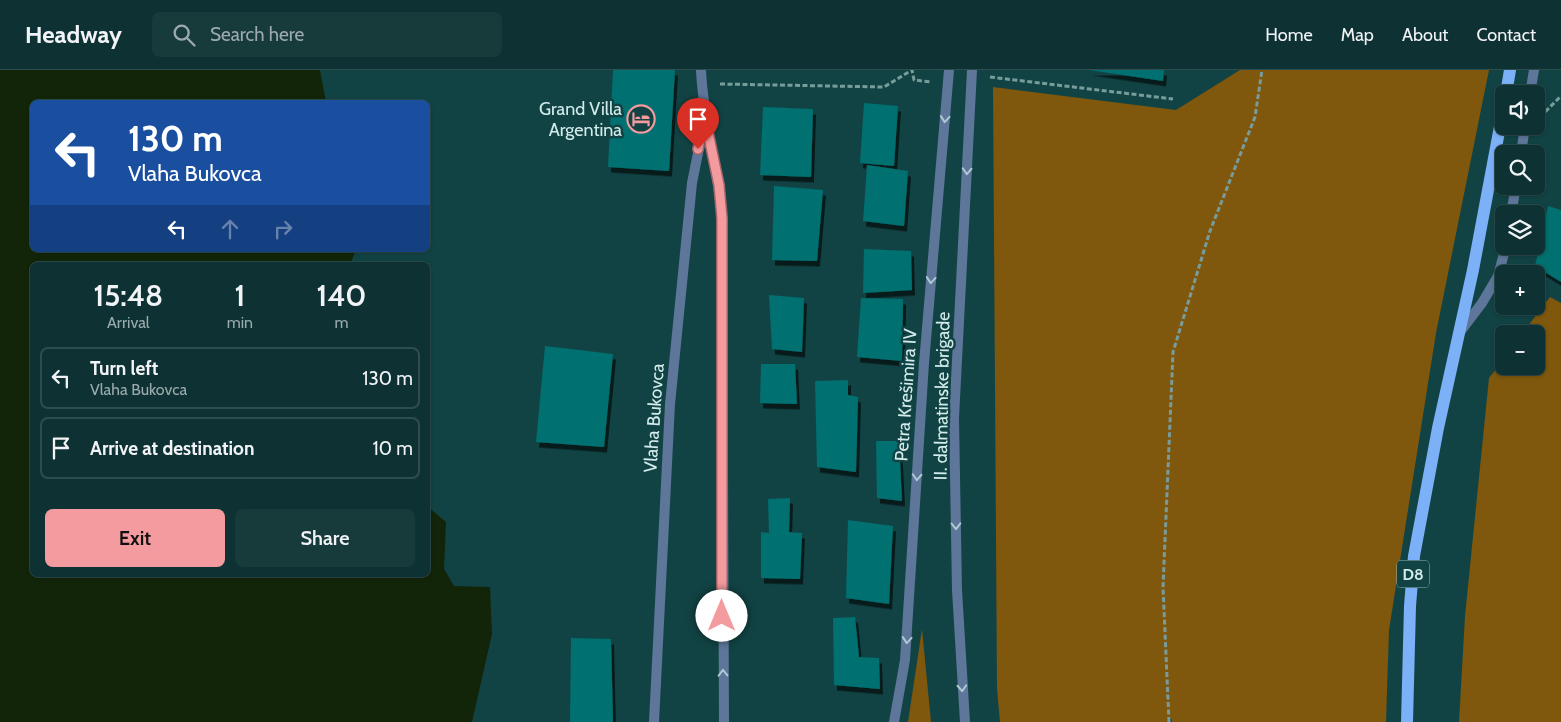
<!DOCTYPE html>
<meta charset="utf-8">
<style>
:root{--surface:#0e3233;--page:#173a3b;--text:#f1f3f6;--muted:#9baaac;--line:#2e4d4e;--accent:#f49b9f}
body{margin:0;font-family:Cabin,sans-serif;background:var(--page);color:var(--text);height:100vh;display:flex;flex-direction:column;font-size:19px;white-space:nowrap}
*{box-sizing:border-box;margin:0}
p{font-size:16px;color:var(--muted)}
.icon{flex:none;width:28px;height:28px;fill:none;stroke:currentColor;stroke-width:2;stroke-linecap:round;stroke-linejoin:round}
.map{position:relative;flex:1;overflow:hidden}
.drawer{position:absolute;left:30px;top:192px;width:400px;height:315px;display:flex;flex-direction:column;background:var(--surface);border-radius:8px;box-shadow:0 1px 4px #0004,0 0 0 1px var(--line)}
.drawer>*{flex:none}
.hud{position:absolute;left:30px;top:30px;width:400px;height:152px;border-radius:8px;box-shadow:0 1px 4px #0004,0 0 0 1px var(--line);background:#1a4fa0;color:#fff;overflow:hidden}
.tools{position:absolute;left:1495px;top:15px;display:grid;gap:10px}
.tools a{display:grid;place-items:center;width:50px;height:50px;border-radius:8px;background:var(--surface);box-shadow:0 1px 4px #0004,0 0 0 1px var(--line);font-size:25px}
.pin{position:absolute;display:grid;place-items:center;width:42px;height:42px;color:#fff;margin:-51px -21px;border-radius:50% 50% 50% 0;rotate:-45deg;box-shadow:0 0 5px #0007}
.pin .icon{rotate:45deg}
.me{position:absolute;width:55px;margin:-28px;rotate:0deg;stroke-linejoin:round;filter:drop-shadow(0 0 4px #0008)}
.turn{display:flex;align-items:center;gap:18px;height:105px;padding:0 15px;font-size:22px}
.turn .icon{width:65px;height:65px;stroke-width:2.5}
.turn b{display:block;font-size:35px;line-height:42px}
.lanes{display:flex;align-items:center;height:48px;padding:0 15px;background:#0003;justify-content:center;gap:25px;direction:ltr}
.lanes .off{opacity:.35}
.eta{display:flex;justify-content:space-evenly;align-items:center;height:85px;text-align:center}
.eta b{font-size:30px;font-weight:600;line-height:35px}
.button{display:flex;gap:10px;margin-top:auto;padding:10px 15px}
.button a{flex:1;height:58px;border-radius:8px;background:var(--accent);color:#111;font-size:20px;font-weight:600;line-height:58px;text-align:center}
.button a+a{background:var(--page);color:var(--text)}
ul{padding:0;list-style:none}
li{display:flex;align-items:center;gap:15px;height:62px;margin:0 10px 8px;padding:0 5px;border:2px solid var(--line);border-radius:8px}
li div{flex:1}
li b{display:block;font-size:19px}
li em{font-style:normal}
header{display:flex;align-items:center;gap:30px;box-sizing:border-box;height:70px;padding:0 25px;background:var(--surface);border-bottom:1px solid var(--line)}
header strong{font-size:24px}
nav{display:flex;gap:28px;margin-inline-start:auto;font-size:18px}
.search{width:350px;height:45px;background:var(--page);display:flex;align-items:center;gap:12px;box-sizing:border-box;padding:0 18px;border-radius:8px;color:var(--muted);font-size:19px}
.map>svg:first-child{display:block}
.green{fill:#7f570d}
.water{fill:#122509}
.building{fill:#036f70;filter:url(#shadow)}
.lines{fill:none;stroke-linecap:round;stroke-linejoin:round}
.path{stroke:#789c9c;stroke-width:3;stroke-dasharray:5 2.5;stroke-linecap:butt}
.service{stroke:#5d7699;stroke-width:10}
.minor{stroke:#5d7699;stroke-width:10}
.tertiary{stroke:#5d7699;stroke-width:10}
.primary{stroke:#7cb0f7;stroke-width:12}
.oneway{stroke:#b0c8d2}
.route-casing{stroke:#9f6567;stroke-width:12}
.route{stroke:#f49b9f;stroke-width:9}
.labels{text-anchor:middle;stroke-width:5;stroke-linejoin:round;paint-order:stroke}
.shield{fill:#124344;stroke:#99b9b9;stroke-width:1}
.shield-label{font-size:16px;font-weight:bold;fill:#d3ebeb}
.poi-label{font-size:18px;fill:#d3ebeb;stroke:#124344;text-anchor:end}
.street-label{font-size:18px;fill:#d3ebeb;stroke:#124344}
</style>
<header>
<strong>Headway</strong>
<div class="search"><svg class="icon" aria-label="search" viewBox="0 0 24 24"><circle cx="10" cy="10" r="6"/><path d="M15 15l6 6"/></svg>Search here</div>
<nav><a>Home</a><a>Map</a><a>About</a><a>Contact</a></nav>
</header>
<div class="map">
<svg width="1561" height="652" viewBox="0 0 1561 652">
<defs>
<filter id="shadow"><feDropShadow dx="3" dy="5.5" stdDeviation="0" flood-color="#0009"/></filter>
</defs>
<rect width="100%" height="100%" fill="#124344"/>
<path class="green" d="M 1240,0 L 1489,0 L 1436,263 L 1389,560 L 1386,652 L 1172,652 L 1171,648 L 1167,652 L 1000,652 L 997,619 L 993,17 L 1176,40 Z
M 1550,227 L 1561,233 L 1561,652 L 1459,652 L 1465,546 L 1489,308 L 1504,289 L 1504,296 L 1536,296 L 1536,264 L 1522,264 Z
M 922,559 L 931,652 L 908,652 Z"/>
<path class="water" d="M 0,0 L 320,0 L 326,32 L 32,32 L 32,180 L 356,180 L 350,195 L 32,195 L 32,505 L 428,505 L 428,437 L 446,452 L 444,499 L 454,516 L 490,517 L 492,564 L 472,652 L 0,652 Z"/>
<path class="building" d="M 613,0 L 675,0 L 669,101 L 608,97 Z
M 1089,0 L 1164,0 L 1163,11 Z
M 864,33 L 898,36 L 894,96 L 860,93 Z
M 763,37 L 813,39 L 811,107 L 760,105 Z
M 867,95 L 908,101 L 904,156 L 863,151 Z
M 774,116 L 823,120 L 817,191 L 772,190 Z
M 1548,136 L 1561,140 L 1561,212 L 1535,196 Z
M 864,179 L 911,181 L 912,220 L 863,223 Z
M 769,225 L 804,228 L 802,282 L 772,279 Z
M 861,228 L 903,229 L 902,291 L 857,287 Z
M 545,276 L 613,284 L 604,377 L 536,372 Z
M 761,294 L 795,294 L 797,334 L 760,333 Z
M 848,310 L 848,325 L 858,327 L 856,402 L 817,397 L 815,311 Z
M 876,371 L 899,371 L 902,431 L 877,428 Z
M 790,428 L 789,462 L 802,463 L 800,509 L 761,508 L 761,462 L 769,463 L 768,429 Z
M 848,450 L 893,456 L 889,534 L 846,528 Z
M 855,547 L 859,587 L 879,588 L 880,619 L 834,615 L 833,548 Z
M 571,568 L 611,569 L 613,652 L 570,652 Z"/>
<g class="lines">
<path class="path" d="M 990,7 L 1173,29
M 720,14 L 884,17 L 912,0 L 914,10 L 931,12
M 1540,47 L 1561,26
M 1169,652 L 1163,517 L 1173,282 L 1210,161 L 1255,47 L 1262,0"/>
<path class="service" d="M 1530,24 L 1534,0
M 1521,84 L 1525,56
M 1511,144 L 1516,116
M 1460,262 L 1482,233 L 1498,206 L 1506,176
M 654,652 L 670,334 L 692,113 L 705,48"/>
<path class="minor" d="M 701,0 C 703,50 718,98 722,148 L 724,652
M 894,652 L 905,590 L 924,293 L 949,0"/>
<path class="tertiary" d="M 965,652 L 957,520 L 954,348 L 972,0"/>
<path class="primary" d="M 1506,24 L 1510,0
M 1407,652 L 1410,536 L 1414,486 L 1438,358 L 1473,200 L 1504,35"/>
</g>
<defs><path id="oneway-chevron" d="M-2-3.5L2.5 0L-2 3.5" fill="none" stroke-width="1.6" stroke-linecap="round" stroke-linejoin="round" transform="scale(1.25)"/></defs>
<g class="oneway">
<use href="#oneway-chevron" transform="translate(945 49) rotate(95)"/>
<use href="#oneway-chevron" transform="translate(967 101) rotate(93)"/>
<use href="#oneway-chevron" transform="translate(931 210) rotate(95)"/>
<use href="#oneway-chevron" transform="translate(917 407) rotate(93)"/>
<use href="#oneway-chevron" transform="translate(956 456) rotate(89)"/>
<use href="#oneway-chevron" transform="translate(907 570) rotate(95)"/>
<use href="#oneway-chevron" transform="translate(723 603) rotate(-91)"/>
<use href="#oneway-chevron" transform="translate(962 618) rotate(87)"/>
</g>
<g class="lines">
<g class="route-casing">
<path id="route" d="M 698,79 L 705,48 L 719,115 L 722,148 L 722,546"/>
</g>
<use href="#route" class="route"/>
</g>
<defs>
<g id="hotel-ring" transform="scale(1.4375)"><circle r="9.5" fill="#124344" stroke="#f49b9f" stroke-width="1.5"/><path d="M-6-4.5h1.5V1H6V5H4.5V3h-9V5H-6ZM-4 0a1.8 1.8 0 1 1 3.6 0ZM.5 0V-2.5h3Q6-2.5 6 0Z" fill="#f49b9f"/></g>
</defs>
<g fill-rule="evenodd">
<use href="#hotel-ring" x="641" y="49"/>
</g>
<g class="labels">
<rect class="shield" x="1397" y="490.5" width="32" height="27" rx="4"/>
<g class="shield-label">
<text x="1413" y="510">D8</text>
</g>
<g class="poi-label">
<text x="622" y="45">Grand Villa<tspan x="622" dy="21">Argentina</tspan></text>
</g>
<g class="street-label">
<text transform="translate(906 325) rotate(-86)" y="6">Petra Krešimira IV</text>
<text transform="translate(942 326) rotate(-89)" y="6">II. dalmatinske brigade</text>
<text transform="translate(654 348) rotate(-86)" y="6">Vlaha Bukovca</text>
</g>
</g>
</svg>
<div class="tools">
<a><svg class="icon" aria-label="sound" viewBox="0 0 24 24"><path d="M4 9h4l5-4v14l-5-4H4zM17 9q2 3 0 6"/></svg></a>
<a><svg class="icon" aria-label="search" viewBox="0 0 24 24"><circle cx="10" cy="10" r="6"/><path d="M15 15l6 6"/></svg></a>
<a><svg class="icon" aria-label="layers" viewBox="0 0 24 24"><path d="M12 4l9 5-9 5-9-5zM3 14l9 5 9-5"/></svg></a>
<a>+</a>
<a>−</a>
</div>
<div class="pin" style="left:698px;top:79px;background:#d93025"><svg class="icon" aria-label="arrive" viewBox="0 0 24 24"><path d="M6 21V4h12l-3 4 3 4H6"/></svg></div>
<svg class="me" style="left:722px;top:546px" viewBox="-20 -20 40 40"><circle r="19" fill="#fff"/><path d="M0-13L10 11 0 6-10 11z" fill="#f49b9f"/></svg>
<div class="hud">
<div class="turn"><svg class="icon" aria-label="left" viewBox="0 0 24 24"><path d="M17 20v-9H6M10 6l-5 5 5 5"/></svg><div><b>130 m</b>Vlaha Bukovca</div></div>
<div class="lanes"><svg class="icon" aria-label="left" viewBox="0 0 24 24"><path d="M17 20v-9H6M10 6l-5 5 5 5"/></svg><svg class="icon off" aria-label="ahead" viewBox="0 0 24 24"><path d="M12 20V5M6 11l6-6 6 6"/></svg><svg class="icon off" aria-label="right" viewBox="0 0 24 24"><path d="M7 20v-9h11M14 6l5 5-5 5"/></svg></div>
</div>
<section class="drawer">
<div class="eta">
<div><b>15:48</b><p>Arrival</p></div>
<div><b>1</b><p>min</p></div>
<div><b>140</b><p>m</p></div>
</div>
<ul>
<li><svg class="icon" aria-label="left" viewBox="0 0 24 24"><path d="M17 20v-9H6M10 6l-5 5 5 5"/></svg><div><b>Turn left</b><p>Vlaha Bukovca</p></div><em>130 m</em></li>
<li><svg class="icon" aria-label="arrive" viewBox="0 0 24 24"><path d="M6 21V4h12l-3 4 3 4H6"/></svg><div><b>Arrive at destination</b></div><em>10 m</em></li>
</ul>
<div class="button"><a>Exit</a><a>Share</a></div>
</section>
</div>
